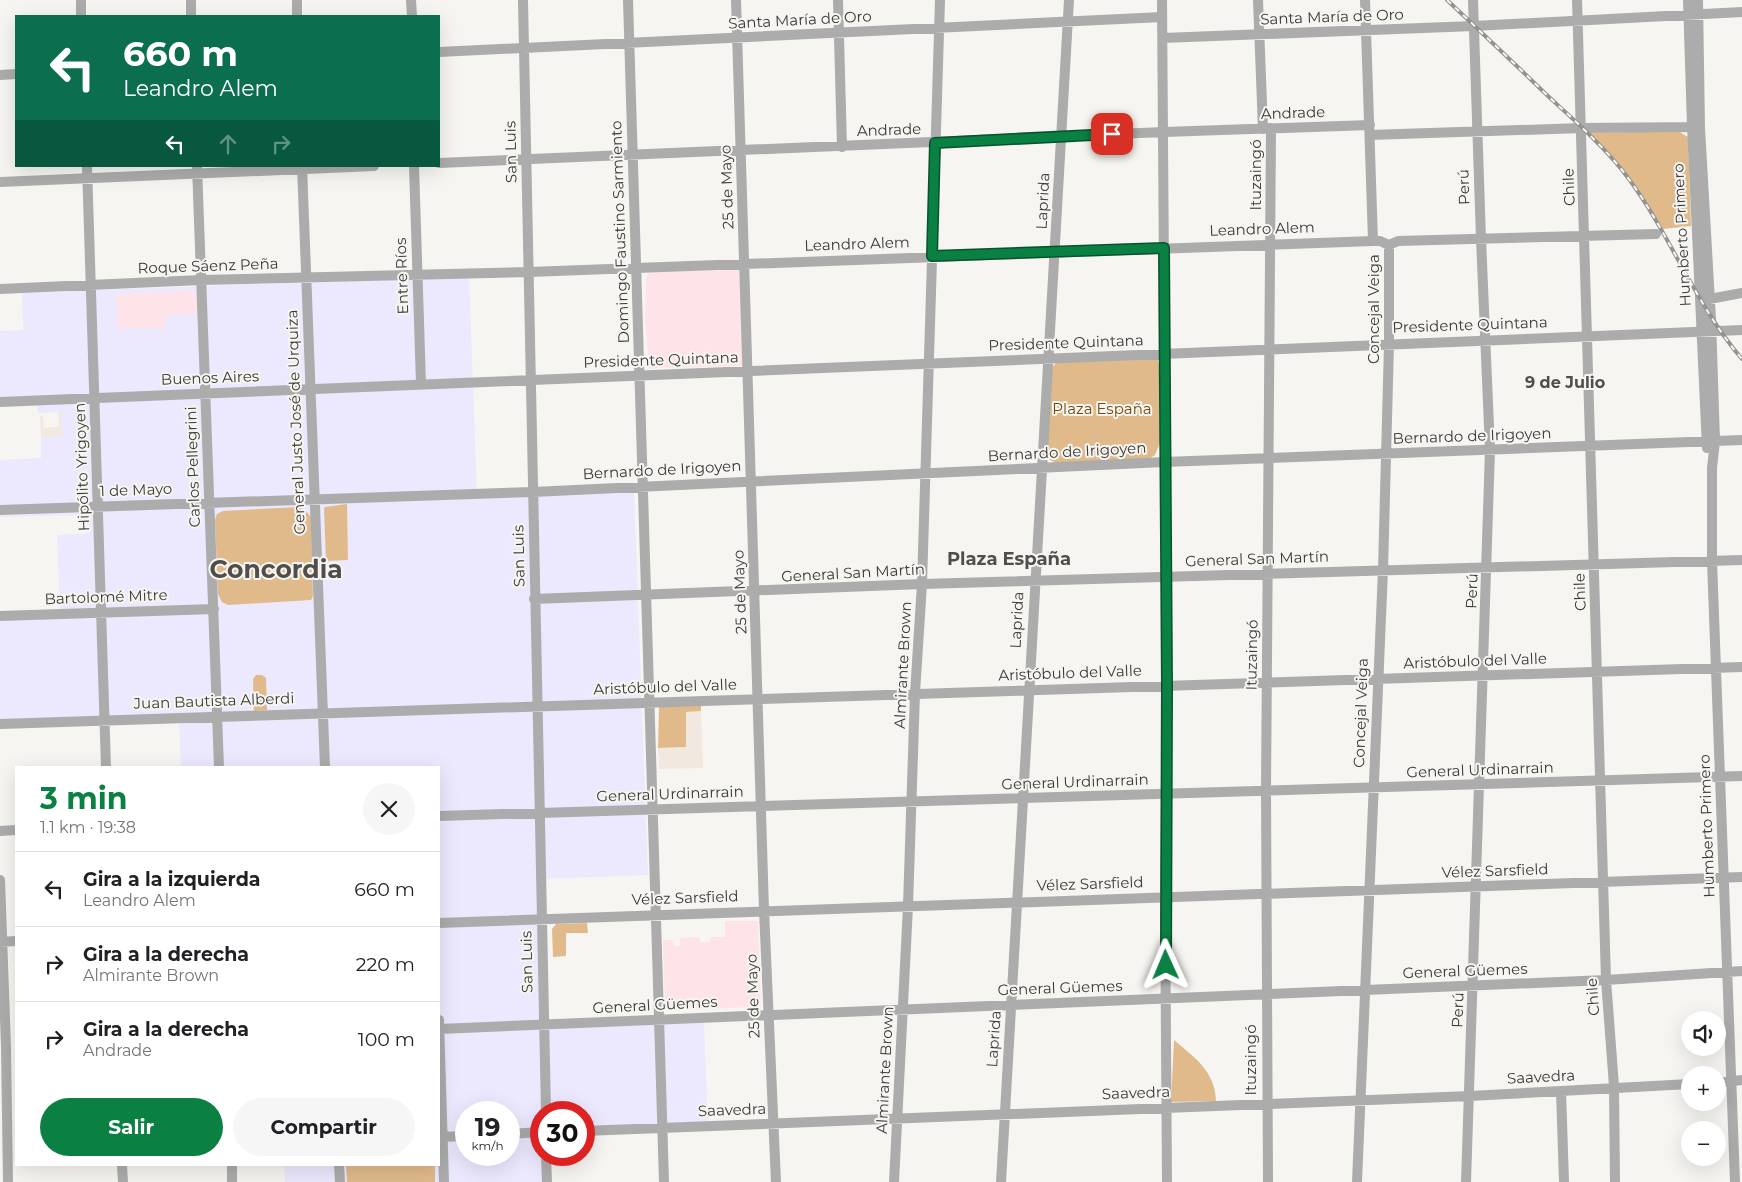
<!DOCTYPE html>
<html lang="es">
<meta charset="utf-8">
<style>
:root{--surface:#fff;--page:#f6f6f6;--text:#202124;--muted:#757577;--line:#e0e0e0;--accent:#0b8043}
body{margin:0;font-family:Montserrat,sans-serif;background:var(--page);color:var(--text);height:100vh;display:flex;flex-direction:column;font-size:19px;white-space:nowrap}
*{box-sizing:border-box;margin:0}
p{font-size:16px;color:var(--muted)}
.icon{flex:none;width:28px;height:28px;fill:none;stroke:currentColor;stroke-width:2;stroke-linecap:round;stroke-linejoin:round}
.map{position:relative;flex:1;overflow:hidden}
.details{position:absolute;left:15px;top:766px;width:425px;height:400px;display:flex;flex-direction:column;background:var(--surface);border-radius:0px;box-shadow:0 5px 20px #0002}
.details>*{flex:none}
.guide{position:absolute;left:15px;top:15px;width:425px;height:152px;border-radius:0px;box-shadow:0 5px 20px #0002;background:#0b6e4f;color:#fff;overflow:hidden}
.tools{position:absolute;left:1681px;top:1011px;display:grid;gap:10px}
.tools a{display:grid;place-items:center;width:45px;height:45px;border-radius:50%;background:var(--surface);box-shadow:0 5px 20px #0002;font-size:25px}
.speed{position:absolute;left:455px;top:1101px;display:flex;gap:10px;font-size:25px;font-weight:700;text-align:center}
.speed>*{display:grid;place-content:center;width:65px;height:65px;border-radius:50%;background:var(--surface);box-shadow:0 5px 20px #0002;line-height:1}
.speed small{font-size:12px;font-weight:400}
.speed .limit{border:8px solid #d22;background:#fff;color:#111}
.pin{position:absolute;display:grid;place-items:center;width:42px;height:42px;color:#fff;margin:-21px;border-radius:10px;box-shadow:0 2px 8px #0006}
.me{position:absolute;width:55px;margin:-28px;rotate:359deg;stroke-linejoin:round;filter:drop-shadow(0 0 4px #0008)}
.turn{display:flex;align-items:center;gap:18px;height:105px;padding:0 25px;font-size:22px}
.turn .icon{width:65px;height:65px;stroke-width:2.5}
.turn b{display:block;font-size:35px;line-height:42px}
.lanes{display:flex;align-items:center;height:48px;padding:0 25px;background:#0003;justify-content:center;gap:25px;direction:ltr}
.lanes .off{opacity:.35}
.round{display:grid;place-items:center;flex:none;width:52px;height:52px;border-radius:26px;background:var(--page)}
.head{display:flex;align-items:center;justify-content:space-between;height:85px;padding:0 25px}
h1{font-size:30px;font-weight:700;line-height:38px;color:var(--accent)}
.cta{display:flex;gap:10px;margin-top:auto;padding:10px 25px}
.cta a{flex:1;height:58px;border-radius:30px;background:var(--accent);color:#fff;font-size:20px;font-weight:700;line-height:58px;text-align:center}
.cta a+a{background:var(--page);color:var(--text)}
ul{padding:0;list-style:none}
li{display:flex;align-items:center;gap:15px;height:75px;padding:0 25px;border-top:1px solid var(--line)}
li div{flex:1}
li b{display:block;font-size:19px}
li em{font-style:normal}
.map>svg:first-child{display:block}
.commercial{fill:#ece8fe;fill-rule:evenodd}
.built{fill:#f1e9e0}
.education{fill:#fee4e8}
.green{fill:#e0ba8b}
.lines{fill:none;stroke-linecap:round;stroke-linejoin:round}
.minor{stroke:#abacab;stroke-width:10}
.rail-casing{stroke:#94928f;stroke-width:4}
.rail{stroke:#f7f5f1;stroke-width:2;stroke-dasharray:5.5;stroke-linecap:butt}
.route-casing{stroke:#07532c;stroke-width:12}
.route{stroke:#0b8043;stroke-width:9}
.labels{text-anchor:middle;stroke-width:4;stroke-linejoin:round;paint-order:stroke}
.street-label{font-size:15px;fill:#3b3a38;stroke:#f7f5f1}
.park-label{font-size:15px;fill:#704a0d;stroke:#f7f5f1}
.neighbourhood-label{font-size:16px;font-weight:bold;fill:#504e4b;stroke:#f7f5f1}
.quarter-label{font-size:18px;font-weight:bold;fill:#504e4b;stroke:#f7f5f1}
.town-label{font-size:25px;font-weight:bold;fill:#504e4b;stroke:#f7f5f1}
</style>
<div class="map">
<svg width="1742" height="1182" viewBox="0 0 1742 1182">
<rect width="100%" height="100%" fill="#f7f5f1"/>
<path class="commercial" d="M 469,276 L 477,496 L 634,490 L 648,875 L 543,879 L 549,1028 L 704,1022 L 708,1129 L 584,1134 L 584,1112 L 541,1112 L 543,1182 L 285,1182 L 284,1165 L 439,1165 L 439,768 L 181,767 L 179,722 L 0,729 L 0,614 L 60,611 L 57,535 L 89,533 L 88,515 L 0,517 L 0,460 L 41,458 L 41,437 L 62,436 L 61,412 L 38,413 L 37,403 L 0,397 L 0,331 L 23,330 L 22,293 ZM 466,1112 L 509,1112 L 509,1155 L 466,1155 Z"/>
<path class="built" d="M 58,412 L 61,412 L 62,436 L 41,437 L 40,416 L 43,416 L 44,428 L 59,427 Z
M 701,711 L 703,768 L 659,769 L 658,748 L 686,747 L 686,712 Z"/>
<path class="education" d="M 738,269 L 741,272 L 743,366 L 649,368 L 645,320 L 646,279 L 649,272 Z
M 192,290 L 196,294 L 197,314 L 165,316 L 166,327 L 118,329 L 117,295 Z
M 725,921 L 758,921 L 761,1007 L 665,1010 L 663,940 L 673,940 L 674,946 L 680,946 L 680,938 L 700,937 L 700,942 L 710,942 L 711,937 L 725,937 Z"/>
<path class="green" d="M 1678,131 L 1688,137 L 1691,226 L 1663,229 L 1625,171 L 1589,133 Z
M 1150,356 L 1158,360 L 1160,370 L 1160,443 L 1155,455 L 1147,460 L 1056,463 L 1048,459 L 1045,450 L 1050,370 L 1056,363 Z
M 347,504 L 348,560 L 326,561 L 324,509 L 325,507 Z
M 299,507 L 306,511 L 311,517 L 313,596 L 311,600 L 228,605 L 222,602 L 218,594 L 215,520 L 217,514 L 223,511 Z
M 256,675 L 262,675 L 266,678 L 267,710 L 254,711 L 253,679 Z
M 701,705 L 701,711 L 686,712 L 686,747 L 658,748 L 659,707 Z
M 587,923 L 588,933 L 566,933 L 566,956 L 553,957 L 552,929 L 556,924 Z
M 1174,1040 C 1195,1058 1215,1071 1216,1101 L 1171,1102 Z
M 346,1165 L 435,1165 L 435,1182 L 347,1182 Z"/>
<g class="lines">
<path class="minor" d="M 81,0 L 81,16
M 191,0 L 191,16
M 297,0 L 297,16
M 411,0 L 412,16
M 523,0 L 546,1112
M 628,0 L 664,1182
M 736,0 L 764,910 L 776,1182
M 838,0 L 842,147
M 1162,0 L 1167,685 L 1165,897 L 1167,1182
M 1258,0 L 1263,129
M 1365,0 L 1373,241
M 1577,0 L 1606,980 L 1614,1086 L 1615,1182
M 1688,0 L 1692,126 L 1707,448
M 1698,0 L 1700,128 L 1711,319 L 1715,441 L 1712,468 L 1712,561 L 1735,1182
M 1163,38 L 1474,26 L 1742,12
M 439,52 L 1162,17
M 0,75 L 16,74
M 1370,135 L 1582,128 L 1696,127
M 439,163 L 1164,132 L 1370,125
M 87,166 L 106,768
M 197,166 L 219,768
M 302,166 L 325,768
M 414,166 L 421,384
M 0,182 L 374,166
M 0,289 L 201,280 L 529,272 L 1373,241 L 1380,241 L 1389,245 L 1398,241 L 1656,234
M 1704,300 L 1742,293
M 0,402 L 1742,330
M 0,510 L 533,492 L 1164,462 L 1742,440
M 534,599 L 922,584 L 1742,560
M 0,616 L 214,609
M 0,724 L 1742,667
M 439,816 L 1742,776
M 0,831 L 16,830
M 0,880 L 6,1047 L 8,1182
M 439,923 L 1742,877
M 0,942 L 16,941
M 439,1020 L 444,1182
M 439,1029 L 1606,980 L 1742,971
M 1718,1083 L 1742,1080
M 1561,1091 L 1564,1182
M 584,1131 L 1470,1096 L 1690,1084
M 509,1134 L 541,1132
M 439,1137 L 466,1136
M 546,1155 L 547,1182
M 122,1165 L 123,1182
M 232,1165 L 232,1182
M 339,1165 L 340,1182
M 894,1182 L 908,906 L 915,693 L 922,584 L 940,0
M 1001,1182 L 1069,0
M 1268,1182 L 1266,790 L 1271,128
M 1357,1182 L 1383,570 L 1389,344 L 1389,245
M 1466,1182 L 1490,450 L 1481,239 L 1473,0"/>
<g class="rail-casing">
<path id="rail" d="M 1447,0 C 1481,32 1515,64 1549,97 C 1574,120 1600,143 1622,170 C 1668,228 1693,302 1742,359"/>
</g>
<use href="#rail" class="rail"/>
</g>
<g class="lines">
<g class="route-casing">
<path id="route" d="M 1112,134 L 935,143 L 932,256 L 1164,248 L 1167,685 L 1166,965"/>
</g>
<use href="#route" class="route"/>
</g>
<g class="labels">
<g class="street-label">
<text transform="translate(1332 17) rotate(-2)" y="5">Santa María de Oro</text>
<text transform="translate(800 20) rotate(-3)" y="5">Santa María de Oro</text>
<text transform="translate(1293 113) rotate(-2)" y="5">Andrade</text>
<text transform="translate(889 130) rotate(-2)" y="5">Andrade</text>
<text transform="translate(511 152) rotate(-91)" y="5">San Luis</text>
<text transform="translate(1256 175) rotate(-90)" y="5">Ituzaingó</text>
<text transform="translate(727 187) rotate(-92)" y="5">25 de Mayo</text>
<text transform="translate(1464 187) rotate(-92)" y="5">Perú</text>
<text transform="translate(1569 187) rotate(-92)" y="5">Chile</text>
<text transform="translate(1043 201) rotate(-87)" y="5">Laprida</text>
<text transform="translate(1262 229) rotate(-2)" y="5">Leandro Alem</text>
<text transform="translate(620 232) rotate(-92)" y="5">Domingo Faustino Sarmiento</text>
<text transform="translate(1682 235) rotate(-93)" y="5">Humberto Primero</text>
<text transform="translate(857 244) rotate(-2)" y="5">Leandro Alem</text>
<text transform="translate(208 266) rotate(-2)" y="5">Roque Sáenz Peña</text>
<text transform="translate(402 276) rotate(-92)" y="5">Entre Ríos</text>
<text transform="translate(1374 309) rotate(-90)" y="5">Concejal Veiga</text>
<text transform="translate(1470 325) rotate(-2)" y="5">Presidente Quintana</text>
<text transform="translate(1066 343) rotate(-2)" y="5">Presidente Quintana</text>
<text transform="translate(661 360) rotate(-2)" y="5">Presidente Quintana</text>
<text transform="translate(210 378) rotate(-2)" y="5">Buenos Aires</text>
<text transform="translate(296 422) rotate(-92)" y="5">General Justo José de Urquiza</text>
<text transform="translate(1472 436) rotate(-2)" y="5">Bernardo de Irigoyen</text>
<text transform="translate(1067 452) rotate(-3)" y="5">Bernardo de Irigoyen</text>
<text transform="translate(82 467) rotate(-92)" y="5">Hipólito Yrigoyen</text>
<text transform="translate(193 467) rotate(-92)" y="5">Carlos Pellegrini</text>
<text transform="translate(662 470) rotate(-3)" y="5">Bernardo de Irigoyen</text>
<text transform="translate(136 490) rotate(-2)" y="5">1 de Mayo</text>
<text transform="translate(519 556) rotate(-91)" y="5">San Luis</text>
<text transform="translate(1257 559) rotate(-2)" y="5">General San Martín</text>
<text transform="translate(853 573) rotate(-3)" y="5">General San Martín</text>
<text transform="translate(1472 591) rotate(-88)" y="5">Perú</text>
<text transform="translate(740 592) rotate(-92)" y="5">25 de Mayo</text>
<text transform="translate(1580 592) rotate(-92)" y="5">Chile</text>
<text transform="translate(106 597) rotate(-2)" y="5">Bartolomé Mitre</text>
<text transform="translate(1017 620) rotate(-87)" y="5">Laprida</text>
<text transform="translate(1252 655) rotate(-89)" y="5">Ituzaingó</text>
<text transform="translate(1475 661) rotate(-2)" y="5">Aristóbulo del Valle</text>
<text transform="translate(903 665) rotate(-87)" y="5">Almirante Brown</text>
<text transform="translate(1070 673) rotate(-2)" y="5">Aristóbulo del Valle</text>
<text transform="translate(665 687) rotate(-2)" y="5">Aristóbulo del Valle</text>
<text transform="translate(214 701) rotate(-2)" y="5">Juan Bautista Alberdi</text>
<text transform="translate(1361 713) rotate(-88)" y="5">Concejal Veiga</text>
<text transform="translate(1480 770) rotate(-2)" y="5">General Urdinarrain</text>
<text transform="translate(1075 782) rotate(-2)" y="5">General Urdinarrain</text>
<text transform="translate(670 794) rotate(-2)" y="5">General Urdinarrain</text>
<text transform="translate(1707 826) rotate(-92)" y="5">Humberto Primero</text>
<text transform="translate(1495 871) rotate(-2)" y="5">Vélez Sarsfield</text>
<text transform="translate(1090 884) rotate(-2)" y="5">Vélez Sarsfield</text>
<text transform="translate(685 898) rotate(-2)" y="5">Vélez Sarsfield</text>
<text transform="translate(527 962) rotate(-91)" y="5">San Luis</text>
<text transform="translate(1465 971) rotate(-2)" y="5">General Güemes</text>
<text transform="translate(1060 988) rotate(-2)" y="5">General Güemes</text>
<text transform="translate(753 996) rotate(-92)" y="5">25 de Mayo</text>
<text transform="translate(1593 997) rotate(-94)" y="5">Chile</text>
<text transform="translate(655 1005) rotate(-3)" y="5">General Güemes</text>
<text transform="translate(1458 1010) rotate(-88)" y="5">Perú</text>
<text transform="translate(994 1039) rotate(-86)" y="5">Laprida</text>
<text transform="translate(1251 1060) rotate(-90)" y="5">Ituzaingó</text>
<text transform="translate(885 1070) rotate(-87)" y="5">Almirante Brown</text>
<text transform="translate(1541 1077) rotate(-3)" y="5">Saavedra</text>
<text transform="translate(1136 1093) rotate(-2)" y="5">Saavedra</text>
<text transform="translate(732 1110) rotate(-2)" y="5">Saavedra</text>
</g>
<g class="park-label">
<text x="1102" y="414">Plaza España</text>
</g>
<g class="neighbourhood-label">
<text x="1565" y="388">9 de Julio</text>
</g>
<g class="quarter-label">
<text x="1009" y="565">Plaza España</text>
</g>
<g class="town-label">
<text x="276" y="578">Concordia</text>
</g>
</g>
</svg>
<div class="tools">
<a><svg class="icon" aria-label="sound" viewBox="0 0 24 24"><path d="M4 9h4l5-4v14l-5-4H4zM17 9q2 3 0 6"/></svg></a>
<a>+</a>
<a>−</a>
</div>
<div class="speed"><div>19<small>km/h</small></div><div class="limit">30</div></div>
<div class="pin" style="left:1112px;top:134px;background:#d93025"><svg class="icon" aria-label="arrive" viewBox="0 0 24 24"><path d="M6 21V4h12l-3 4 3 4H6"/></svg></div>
<svg class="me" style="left:1166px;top:965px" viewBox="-20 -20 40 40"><path d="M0-17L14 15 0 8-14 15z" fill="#0b8043" stroke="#fff" stroke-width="4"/></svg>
<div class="guide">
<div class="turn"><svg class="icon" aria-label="left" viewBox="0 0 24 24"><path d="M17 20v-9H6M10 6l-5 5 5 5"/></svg><div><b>660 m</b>Leandro Alem</div></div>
<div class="lanes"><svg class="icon" aria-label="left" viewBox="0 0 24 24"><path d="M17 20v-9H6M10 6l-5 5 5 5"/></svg><svg class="icon off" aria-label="ahead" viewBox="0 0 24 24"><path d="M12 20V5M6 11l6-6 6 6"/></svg><svg class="icon off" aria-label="right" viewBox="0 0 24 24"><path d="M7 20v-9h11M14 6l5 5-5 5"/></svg></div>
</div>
<section class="details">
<div class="head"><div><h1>3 min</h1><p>1.1 km · 19:38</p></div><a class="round"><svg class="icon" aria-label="close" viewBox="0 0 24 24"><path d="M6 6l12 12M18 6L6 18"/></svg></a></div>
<ul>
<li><svg class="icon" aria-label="left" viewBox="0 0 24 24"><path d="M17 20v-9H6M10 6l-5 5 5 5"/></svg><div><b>Gira a la izquierda</b><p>Leandro Alem</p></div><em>660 m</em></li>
<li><svg class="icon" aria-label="right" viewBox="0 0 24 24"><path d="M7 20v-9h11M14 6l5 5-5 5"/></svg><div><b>Gira a la derecha</b><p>Almirante Brown</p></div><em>220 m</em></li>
<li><svg class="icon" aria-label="right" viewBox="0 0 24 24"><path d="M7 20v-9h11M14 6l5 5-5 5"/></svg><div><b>Gira a la derecha</b><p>Andrade</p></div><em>100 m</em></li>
</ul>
<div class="cta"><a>Salir</a><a>Compartir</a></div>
</section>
</div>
